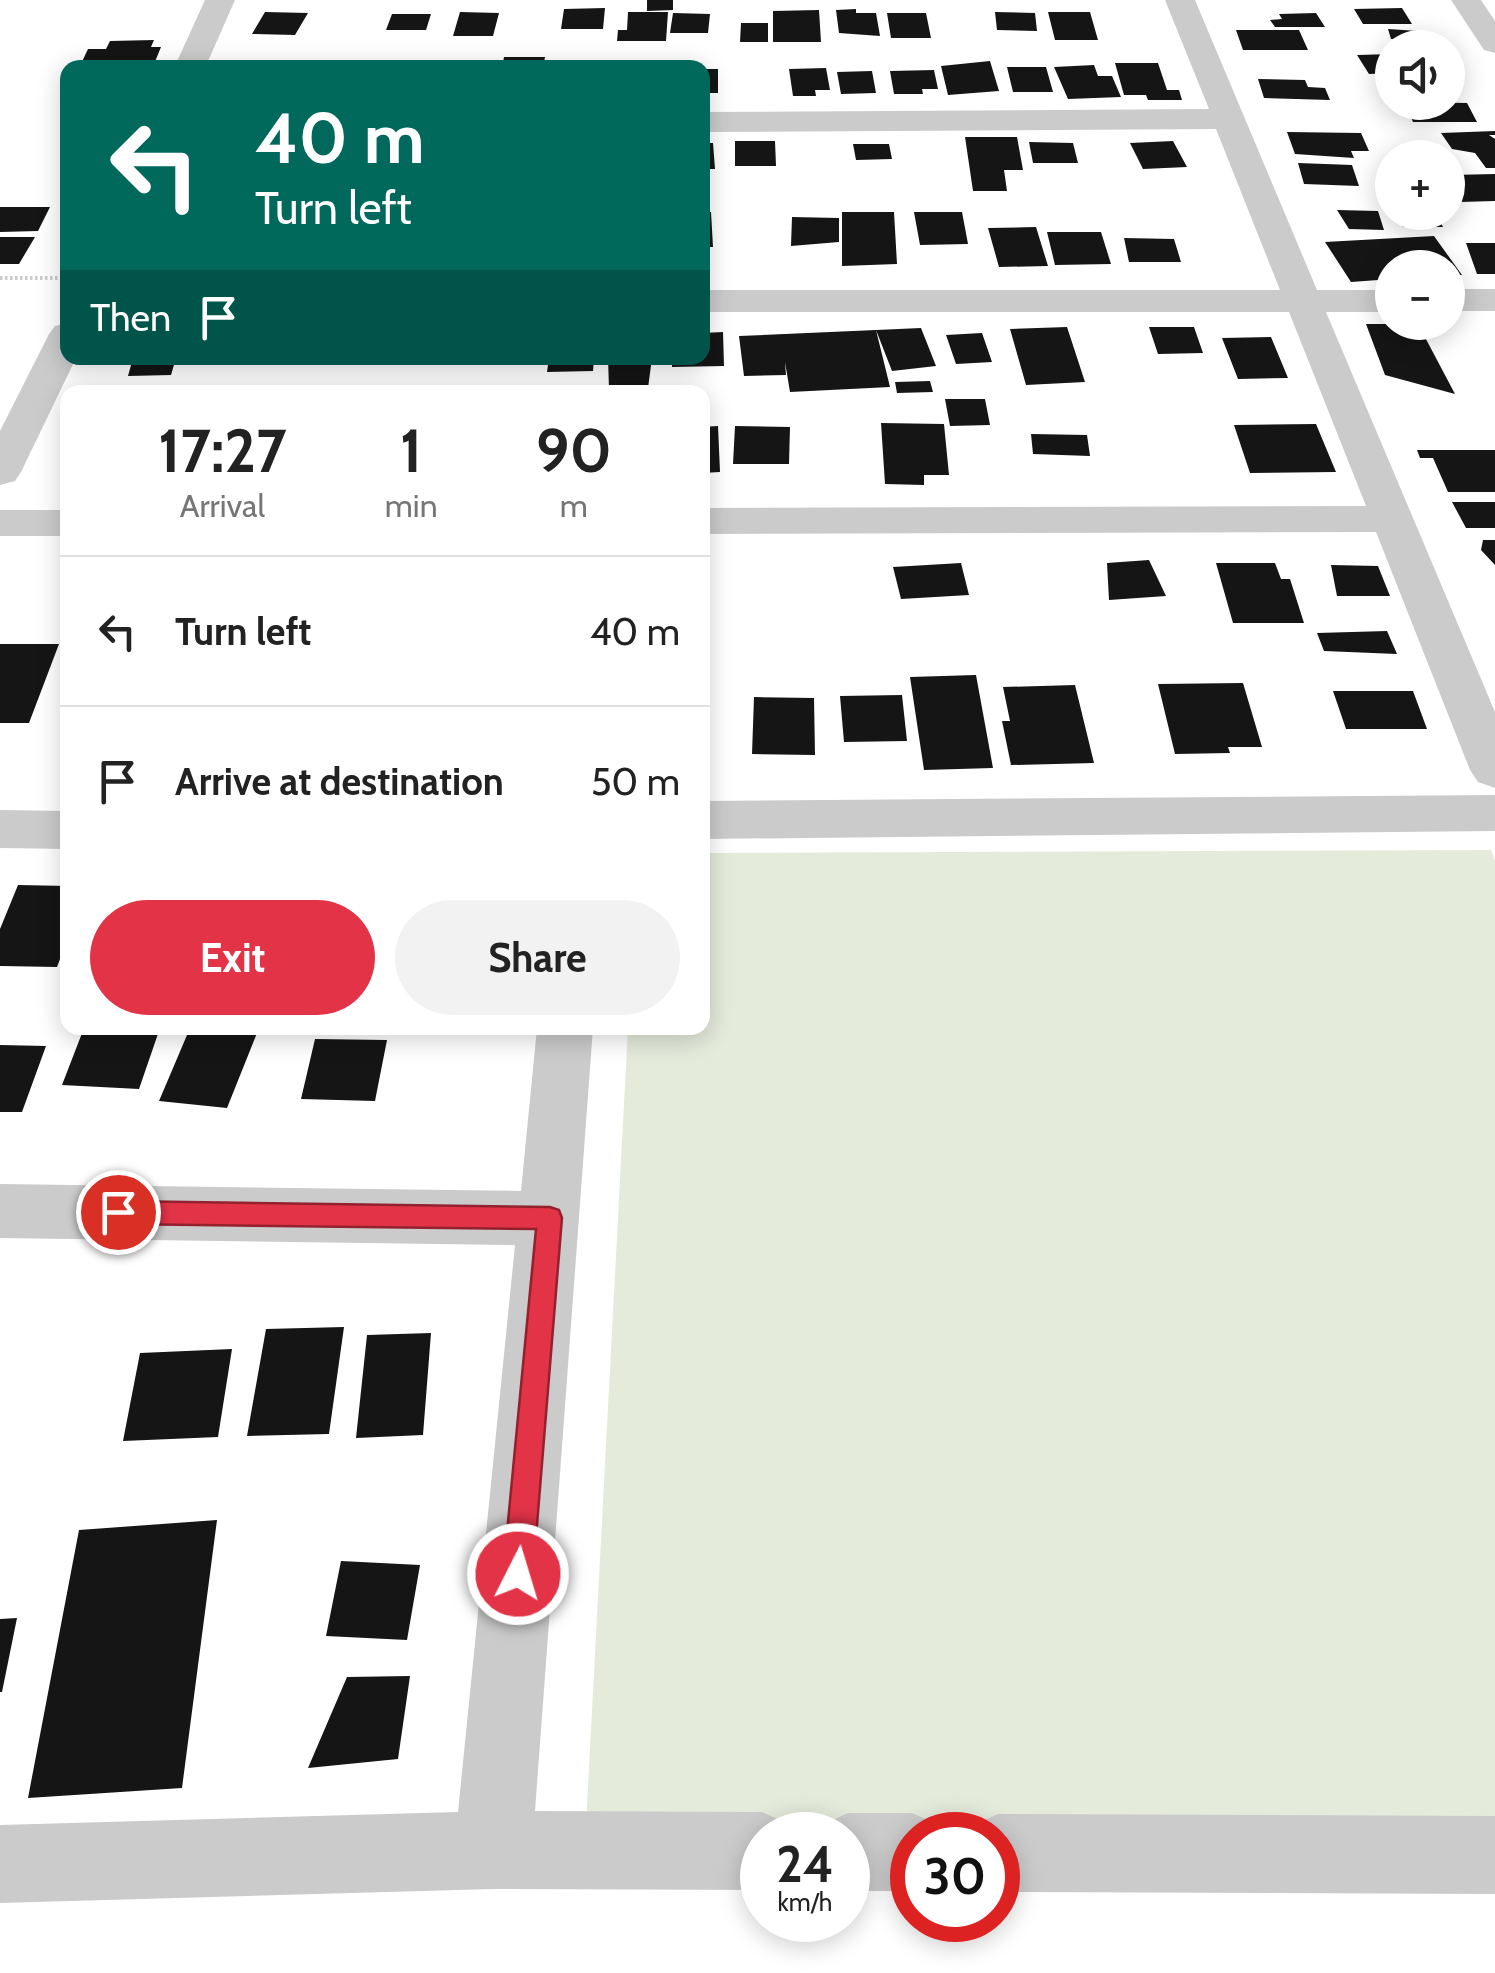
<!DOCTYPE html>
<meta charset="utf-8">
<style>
:root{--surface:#fff;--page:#f2f2f2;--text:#222;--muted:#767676;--line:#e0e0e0;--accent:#e23347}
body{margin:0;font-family:Cabin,sans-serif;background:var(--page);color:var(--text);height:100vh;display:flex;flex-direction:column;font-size:38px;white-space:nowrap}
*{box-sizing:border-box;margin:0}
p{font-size:32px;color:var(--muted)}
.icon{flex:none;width:55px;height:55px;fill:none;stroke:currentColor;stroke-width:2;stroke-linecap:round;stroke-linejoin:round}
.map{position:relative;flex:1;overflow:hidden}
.panel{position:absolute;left:60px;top:385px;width:650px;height:650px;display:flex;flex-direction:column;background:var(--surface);border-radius:20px;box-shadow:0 5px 25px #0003}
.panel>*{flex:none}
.hud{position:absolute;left:60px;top:60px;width:650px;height:305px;border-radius:20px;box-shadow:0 5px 25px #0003;background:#00695c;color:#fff;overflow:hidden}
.controls{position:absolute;left:1375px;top:30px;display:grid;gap:20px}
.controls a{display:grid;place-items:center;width:90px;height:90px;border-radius:50%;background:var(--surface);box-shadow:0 5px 25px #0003;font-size:50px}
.speed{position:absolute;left:740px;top:1812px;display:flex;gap:20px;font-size:50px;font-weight:700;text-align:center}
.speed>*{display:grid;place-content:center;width:130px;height:130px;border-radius:50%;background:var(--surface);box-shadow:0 5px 25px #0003;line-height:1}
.speed small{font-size:25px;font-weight:400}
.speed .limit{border:15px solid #d22;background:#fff;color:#111}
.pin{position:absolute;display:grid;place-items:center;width:85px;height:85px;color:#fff;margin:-42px;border:5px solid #fff;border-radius:50%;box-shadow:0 2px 10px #0007}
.me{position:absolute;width:110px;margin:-55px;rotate:5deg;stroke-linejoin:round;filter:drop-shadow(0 0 8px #0008)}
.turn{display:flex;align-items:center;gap:35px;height:210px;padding:0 30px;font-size:45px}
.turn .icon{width:130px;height:130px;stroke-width:2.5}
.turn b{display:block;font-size:70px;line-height:85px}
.then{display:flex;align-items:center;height:95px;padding:0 30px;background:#0003;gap:20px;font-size:38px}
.eta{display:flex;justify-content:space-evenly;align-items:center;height:170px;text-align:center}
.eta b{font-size:60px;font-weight:800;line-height:70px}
.button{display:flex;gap:20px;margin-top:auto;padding:20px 30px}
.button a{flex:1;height:115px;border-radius:60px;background:var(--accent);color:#fff;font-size:40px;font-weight:800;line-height:115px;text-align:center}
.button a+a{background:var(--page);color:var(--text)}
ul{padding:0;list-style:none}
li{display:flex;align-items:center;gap:30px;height:150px;padding:0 30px;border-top:2px solid var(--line)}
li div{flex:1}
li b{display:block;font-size:38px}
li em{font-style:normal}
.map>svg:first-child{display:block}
.green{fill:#e4ebdb}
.building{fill:#151515}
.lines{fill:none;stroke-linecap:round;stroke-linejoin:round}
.path{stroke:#cbcbcb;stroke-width:4;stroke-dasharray:2.5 2.5;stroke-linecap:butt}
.street{fill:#cbcbcb;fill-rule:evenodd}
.route{fill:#e23347;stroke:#93212e;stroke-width:2.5}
</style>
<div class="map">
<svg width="1495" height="1973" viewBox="0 0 1495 1973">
<rect width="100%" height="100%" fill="#fff"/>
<path class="green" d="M 1491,850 L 1495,861 L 1495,1856 L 998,1860 L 998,1835 L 912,1835 L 912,1860 L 848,1861 L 848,1835 L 762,1835 L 762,1861 L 584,1863 L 628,1028 L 702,1028 L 703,853 Z"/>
<path class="building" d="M 647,0 L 673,0 L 673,10 L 647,11 Z
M 605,8 L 603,29 L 561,29 L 564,9 Z
M 1402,8 L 1412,24 L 1363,24 L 1354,9 Z
M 856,9 L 856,13 L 876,13 L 880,36 L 839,33 L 836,10 Z
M 819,10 L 821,42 L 773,42 L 773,11 Z
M 265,12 L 308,13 L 295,35 L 252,34 Z
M 460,12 L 499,13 L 493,36 L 453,36 Z
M 628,12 L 668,12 L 666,41 L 617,41 L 618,30 L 627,30 Z
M 995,12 L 1035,13 L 1037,31 L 997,30 Z
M 1048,12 L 1090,12 L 1098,40 L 1055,40 Z
M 673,13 L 710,14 L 708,33 L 670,33 Z
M 887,13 L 926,13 L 931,38 L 891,38 Z
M 1316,13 L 1325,27 L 1275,27 L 1270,20 L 1282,19 L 1279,14 Z
M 392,14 L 431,14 L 426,30 L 386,30 Z
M 741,23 L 768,23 L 768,42 L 740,42 Z
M 1388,29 L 1418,31 L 1421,41 L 1391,39 Z
M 1236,30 L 1299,30 L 1308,50 L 1243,50 Z
M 154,40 L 151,47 L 161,47 L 154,64 L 80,66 L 88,49 L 106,49 L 110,41 Z
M 1392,54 L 1392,73 L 1369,74 L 1357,55 Z
M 504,57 L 545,57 L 543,68 L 502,68 Z
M 990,61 L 999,91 L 948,95 L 941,66 Z
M 1115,63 L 1158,63 L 1167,90 L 1179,90 L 1182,100 L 1148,100 L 1146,95 L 1124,95 Z
M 1094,65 L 1098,76 L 1112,76 L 1121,97 L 1068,99 L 1054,67 Z
M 1007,67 L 1046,67 L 1053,92 L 1013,92 Z
M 826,68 L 830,90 L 815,90 L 816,96 L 793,96 L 789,69 Z
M 702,69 L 718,69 L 718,93 L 702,93 Z
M 934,70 L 938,89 L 922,89 L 923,94 L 894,94 L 890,71 Z
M 872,71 L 876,93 L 841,94 L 837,72 Z
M 1258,79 L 1305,80 L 1308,87 L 1325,88 L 1330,100 L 1264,98 Z
M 1404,102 L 1467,103 L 1477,122 L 1413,122 Z
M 1495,131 L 1495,135 L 1489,135 L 1495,139 L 1495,168 L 1486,168 L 1475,153 L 1452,149 L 1441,133 Z
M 1287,132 L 1361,133 L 1369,151 L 1351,151 L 1354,158 L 1295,154 Z
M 965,137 L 1017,137 L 1023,170 L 1004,170 L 1007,191 L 973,191 Z
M 735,141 L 775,141 L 776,166 L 735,166 Z
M 1173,141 L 1187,167 L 1143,169 L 1130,143 Z
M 1029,142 L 1073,143 L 1078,163 L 1033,163 Z
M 702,143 L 713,143 L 715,169 L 702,169 Z
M 853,144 L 889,144 L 892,159 L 856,160 Z
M 1298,163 L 1352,165 L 1359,186 L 1304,184 Z
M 1448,169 L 1451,175 L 1495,174 L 1495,201 L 1460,202 L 1448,181 Z
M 0,207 L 50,207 L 38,231 L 0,232 Z
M 1337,210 L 1378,211 L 1384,230 L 1349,229 Z
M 702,212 L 711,212 L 713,247 L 702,247 Z
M 842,212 L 894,212 L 897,264 L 842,266 Z
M 914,212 L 962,212 L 968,244 L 920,245 Z
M 1395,212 L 1435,212 L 1443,227 L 1403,227 Z
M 792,217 L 839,218 L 839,242 L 791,246 Z
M 1036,227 L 1048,266 L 999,267 L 988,228 Z
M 1047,232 L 1101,232 L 1111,264 L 1055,265 Z
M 1434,236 L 1462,275 L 1448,276 L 1448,268 L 1392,268 L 1392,279 L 1351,282 L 1325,242 Z
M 0,237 L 35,237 L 19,264 L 0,264 Z
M 1124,238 L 1174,239 L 1181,262 L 1129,262 Z
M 1466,243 L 1495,243 L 1495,274 L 1477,274 Z
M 1366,324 L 1418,324 L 1455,394 L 1385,375 Z
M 1067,327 L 1085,382 L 1026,385 L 1010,329 Z
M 1149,327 L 1194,327 L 1203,353 L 1158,354 Z
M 921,328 L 936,366 L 892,371 L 876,330 Z
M 876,330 L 890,387 L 790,392 L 785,362 L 786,375 L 744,376 L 739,336 Z
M 723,332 L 724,366 L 672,367 L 672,358 L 702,358 L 702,333 Z
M 982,333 L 992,362 L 956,364 L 946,335 Z
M 1271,337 L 1288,378 L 1238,379 L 1222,338 Z
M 133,358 L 176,358 L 171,375 L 128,376 Z
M 525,358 L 594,358 L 593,371 L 547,372 L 548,365 L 524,365 Z
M 608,358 L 652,358 L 648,388 L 609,389 Z
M 930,381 L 933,392 L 897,393 L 895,382 Z
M 945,399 L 985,399 L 990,425 L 950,426 Z
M 881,423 L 944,424 L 949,475 L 924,475 L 924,485 L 885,484 Z
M 1316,424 L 1336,472 L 1250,473 L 1234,425 Z
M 718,426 L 720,472 L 702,473 L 702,427 Z
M 735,426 L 790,427 L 789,464 L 733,464 Z
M 1031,434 L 1087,435 L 1090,456 L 1033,454 Z
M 1417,450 L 1495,450 L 1495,492 L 1448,492 L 1433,458 L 1420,458 Z
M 1452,502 L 1495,502 L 1495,528 L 1466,528 Z
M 1483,540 L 1495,540 L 1495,565 L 1481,550 Z
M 702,557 L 708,557 L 709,628 L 702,628 Z
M 1149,560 L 1166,596 L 1109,600 L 1107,563 Z
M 961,563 L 969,595 L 901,599 L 893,567 Z
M 1216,563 L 1275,563 L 1281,579 L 1290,579 L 1304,623 L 1233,623 Z
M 1331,565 L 1378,566 L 1390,596 L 1337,596 Z
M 1387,631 L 1397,654 L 1324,651 L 1317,633 Z
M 0,644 L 59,644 L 29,723 L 0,723 Z
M 976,675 L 993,768 L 924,770 L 910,677 Z
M 1243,683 L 1262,747 L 1228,747 L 1230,753 L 1175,754 L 1158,684 Z
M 1075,685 L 1094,763 L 1011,765 L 1002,721 L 1010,721 L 1003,687 Z
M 1333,691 L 1413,691 L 1427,729 L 1346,729 Z
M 902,695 L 907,741 L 844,742 L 840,696 Z
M 754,697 L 814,698 L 815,755 L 752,754 Z
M 18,885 L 68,886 L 68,938 L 57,967 L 0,966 L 0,929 Z
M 84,1028 L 160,1028 L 139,1089 L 62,1085 Z
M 190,1028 L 259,1028 L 227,1108 L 159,1101 Z
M 315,1039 L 387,1040 L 375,1101 L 301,1099 Z
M 0,1045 L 46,1046 L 22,1112 L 0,1112 Z
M 344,1327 L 329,1434 L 247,1436 L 266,1329 Z
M 431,1333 L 423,1435 L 356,1438 L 367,1335 Z
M 232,1349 L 218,1437 L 123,1441 L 140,1353 Z
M 217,1520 L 182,1788 L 28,1798 L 79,1530 Z
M 341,1561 L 420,1565 L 407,1640 L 326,1636 Z
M 17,1618 L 2,1692 L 0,1692 L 0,1619 Z
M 410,1676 L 398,1759 L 308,1768 L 347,1677 Z"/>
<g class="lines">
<path class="path" d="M 0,278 L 68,278"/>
<path class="street" d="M 205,0 L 235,0 L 205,68 L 174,68 Z
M 1165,0 L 1195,0 L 1317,290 L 1392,290 L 1392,312 L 1326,312 L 1495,712 L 1495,788 L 1478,782 L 1470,770 L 1376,532 L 702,534 L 702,508 L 1366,506 L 1289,312 L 702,312 L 702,290 L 1280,290 L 1216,129 L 702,132 L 702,112 L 1209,109 Z
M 1451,0 L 1481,0 L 1495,21 L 1495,53 L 1484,50 Z
M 1448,289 L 1495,289 L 1495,311 L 1448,311 Z
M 68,323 L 68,358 L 76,358 L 21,472 L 15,481 L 0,485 L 0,431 L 49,334 L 55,326 Z
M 0,510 L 68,510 L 68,536 L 0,536 Z
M 1495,795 L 1495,831 L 702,839 L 702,801 Z
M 0,810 L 68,811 L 68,849 L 0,848 Z
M 537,1028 L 593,1028 L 535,1811 L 762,1812 L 789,1824 L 794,1835 L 762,1835 L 762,1890 L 493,1889 L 0,1903 L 0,1825 L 458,1812 L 515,1245 L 0,1238 L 0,1184 L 521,1191 Z
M 848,1813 L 912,1813 L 939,1825 L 944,1835 L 912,1835 L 912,1891 L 848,1891 L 848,1835 L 816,1835 L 821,1825 Z
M 998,1814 L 1495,1816 L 1495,1894 L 998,1892 L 998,1835 L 967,1835 L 971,1826 Z"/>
</g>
<path class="route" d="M 118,1201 L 550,1207 L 559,1210 L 562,1218 L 533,1574 L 528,1584 L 518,1588 L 508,1584 L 503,1574 L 536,1229 L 118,1224 L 109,1220 L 105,1212 L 109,1205 Z"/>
</svg>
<div class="controls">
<a><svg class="icon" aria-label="sound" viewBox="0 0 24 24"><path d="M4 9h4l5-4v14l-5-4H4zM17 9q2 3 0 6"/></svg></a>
<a>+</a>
<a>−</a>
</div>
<div class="speed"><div>24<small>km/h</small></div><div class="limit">30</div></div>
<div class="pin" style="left:118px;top:1212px;background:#d93025"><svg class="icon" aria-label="arrive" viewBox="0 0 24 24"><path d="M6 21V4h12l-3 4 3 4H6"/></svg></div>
<svg class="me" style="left:518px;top:1574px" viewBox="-20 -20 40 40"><circle r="17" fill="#e23347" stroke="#fff" stroke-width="3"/><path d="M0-11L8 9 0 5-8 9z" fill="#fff"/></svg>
<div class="hud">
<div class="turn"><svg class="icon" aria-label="left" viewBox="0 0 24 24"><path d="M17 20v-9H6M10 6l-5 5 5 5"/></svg><div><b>40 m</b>Turn left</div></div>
<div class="then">Then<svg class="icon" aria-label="arrive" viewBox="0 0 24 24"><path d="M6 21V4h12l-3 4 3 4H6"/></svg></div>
</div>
<section class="panel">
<div class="eta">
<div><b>17:27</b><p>Arrival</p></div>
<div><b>1</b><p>min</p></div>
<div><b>90</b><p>m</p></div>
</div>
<ul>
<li><svg class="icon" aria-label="left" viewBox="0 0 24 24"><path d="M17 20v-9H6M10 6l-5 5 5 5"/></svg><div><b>Turn left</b></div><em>40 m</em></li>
<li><svg class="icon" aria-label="arrive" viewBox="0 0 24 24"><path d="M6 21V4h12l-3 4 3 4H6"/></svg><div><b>Arrive at destination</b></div><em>50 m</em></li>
</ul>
<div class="button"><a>Exit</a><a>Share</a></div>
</section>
</div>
